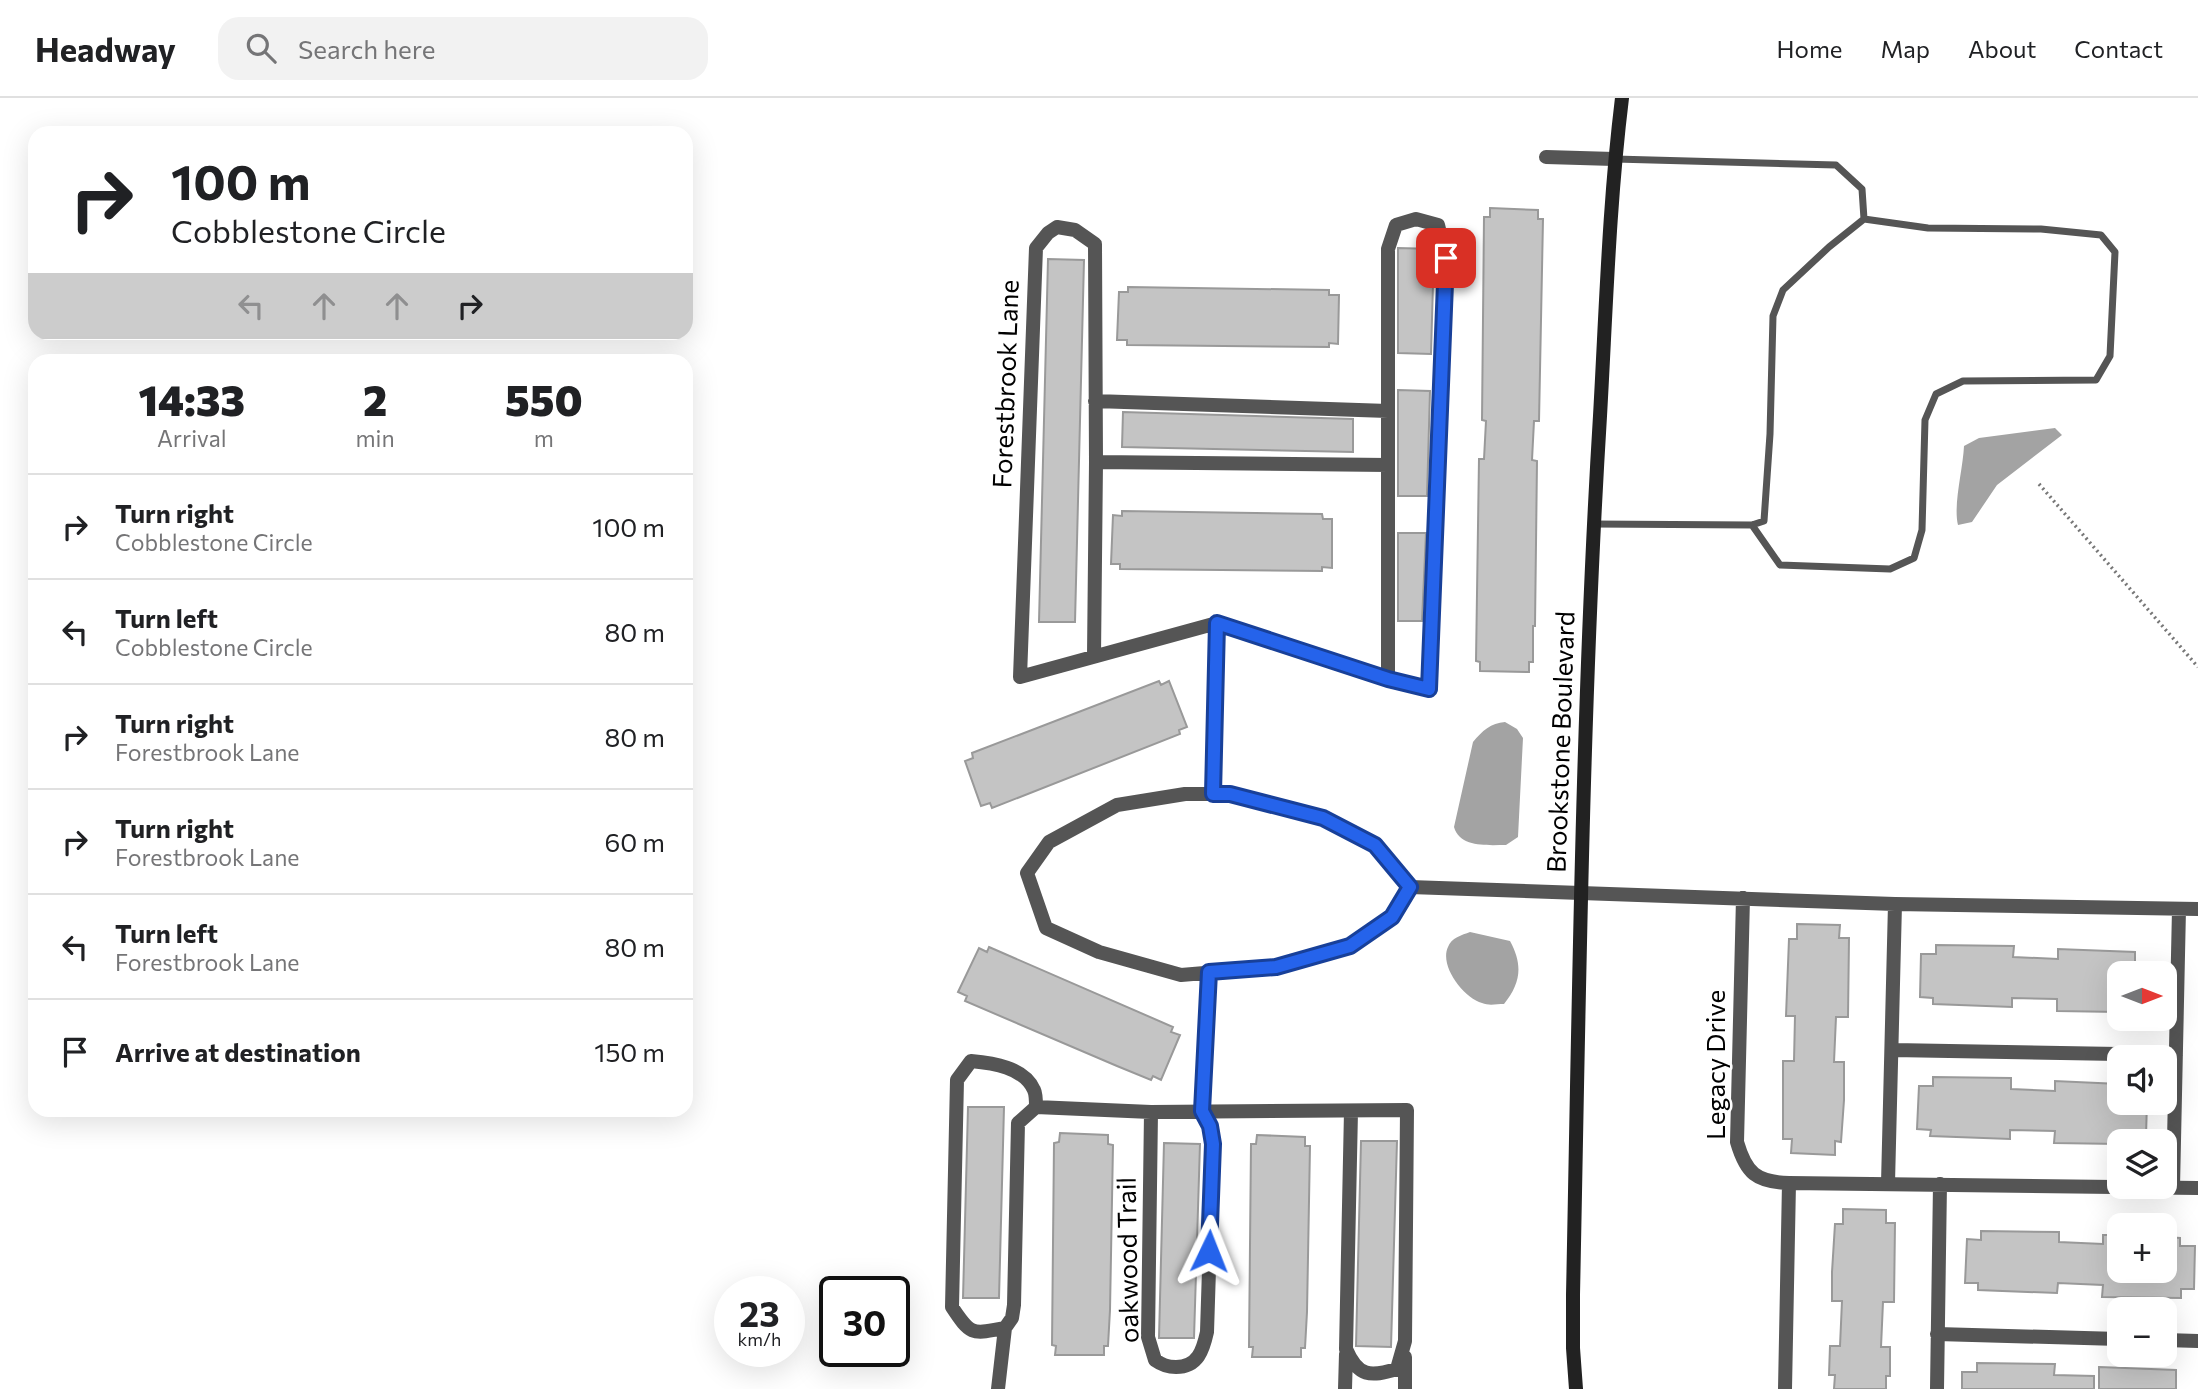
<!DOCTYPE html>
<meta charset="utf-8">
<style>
:root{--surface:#fff;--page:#f2f2f2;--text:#202124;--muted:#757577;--line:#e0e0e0}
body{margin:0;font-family:Commissioner,sans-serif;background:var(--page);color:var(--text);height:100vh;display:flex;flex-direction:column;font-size:26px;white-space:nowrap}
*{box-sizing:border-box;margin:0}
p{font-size:23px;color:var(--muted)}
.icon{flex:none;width:38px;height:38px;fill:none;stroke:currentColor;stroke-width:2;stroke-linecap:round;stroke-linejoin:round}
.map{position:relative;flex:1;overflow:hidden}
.sheet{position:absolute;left:28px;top:256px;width:665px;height:763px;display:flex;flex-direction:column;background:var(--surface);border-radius:21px;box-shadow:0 7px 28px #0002}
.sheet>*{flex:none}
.top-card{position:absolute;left:28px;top:28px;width:665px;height:214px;border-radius:21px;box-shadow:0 7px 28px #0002;background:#fff;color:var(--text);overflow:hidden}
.needle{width:46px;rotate:90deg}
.buttons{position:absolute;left:2107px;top:863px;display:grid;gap:14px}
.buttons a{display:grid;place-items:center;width:70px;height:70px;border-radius:14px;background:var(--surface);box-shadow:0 7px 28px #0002;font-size:35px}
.speed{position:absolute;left:714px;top:1178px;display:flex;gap:14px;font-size:35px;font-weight:700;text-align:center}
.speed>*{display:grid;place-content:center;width:91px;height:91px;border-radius:50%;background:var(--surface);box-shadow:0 7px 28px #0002;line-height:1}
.speed small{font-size:18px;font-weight:400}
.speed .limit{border:4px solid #111;border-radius:10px;background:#fff;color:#111}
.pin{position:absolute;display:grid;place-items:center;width:60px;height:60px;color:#fff;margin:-30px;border-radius:14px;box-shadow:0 4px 10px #0006}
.me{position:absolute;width:77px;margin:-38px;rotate:2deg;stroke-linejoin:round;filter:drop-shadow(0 0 5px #0008)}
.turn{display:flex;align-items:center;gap:24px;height:147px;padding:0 28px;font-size:32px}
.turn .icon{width:91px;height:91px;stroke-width:2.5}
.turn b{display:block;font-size:49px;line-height:60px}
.lanes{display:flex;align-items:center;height:66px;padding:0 28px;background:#0003;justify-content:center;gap:35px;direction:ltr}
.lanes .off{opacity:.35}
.eta{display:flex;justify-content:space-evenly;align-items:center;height:119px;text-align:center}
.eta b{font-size:42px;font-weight:800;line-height:49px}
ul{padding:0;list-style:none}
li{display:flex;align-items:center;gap:21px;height:105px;padding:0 28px;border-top:2px solid var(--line)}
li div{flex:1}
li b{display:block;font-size:26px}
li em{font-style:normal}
header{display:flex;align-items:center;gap:42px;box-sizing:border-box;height:98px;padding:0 35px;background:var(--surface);border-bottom:2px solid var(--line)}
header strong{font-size:33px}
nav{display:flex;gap:38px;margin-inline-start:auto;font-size:24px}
.search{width:490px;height:63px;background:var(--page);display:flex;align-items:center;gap:18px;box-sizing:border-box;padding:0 24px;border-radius:21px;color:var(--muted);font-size:26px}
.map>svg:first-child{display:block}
.water{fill:#a3a3a3}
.building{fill:#c4c4c4;stroke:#999;stroke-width:2}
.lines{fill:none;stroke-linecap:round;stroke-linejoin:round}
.path{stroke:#777;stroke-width:3.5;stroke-dasharray:2 3.5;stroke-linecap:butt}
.lane{stroke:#555;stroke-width:7}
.street{stroke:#555;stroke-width:14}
.secondary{stroke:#222;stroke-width:14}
.route-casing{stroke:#184099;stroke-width:18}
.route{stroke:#2563eb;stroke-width:12}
.labels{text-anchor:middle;stroke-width:5;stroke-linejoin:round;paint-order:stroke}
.street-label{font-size:26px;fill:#000;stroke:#fff}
</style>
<header>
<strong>Headway</strong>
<div class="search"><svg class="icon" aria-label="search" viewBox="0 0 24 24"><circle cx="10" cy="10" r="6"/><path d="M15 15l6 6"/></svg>Search here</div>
<nav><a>Home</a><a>Map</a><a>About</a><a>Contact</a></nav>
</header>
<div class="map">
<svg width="2198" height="1291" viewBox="0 0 2198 1291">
<rect width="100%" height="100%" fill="#fff"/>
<path class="water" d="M 2055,330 L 2062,337 L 1997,387 L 1972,424 L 1958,427 C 1953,407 1963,371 1964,348 L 1979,340 Z
M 1505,624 L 1517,631 L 1523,640 L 1518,739 L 1506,747 C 1488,747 1460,750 1454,729 L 1473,644 C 1482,633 1491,625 1505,624 Z
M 1470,834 L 1510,843 C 1523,867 1521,885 1504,906 C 1496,906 1489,908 1482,905 C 1464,900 1439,868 1448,849 C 1451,840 1462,837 1470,834 Z"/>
<path class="building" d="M 1490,110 L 1538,112 L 1538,121 L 1543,121 L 1539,323 L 1534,323 L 1532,362 L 1537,363 L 1535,528 L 1533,528 L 1533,564 L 1529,564 L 1529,574 L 1480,573 L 1480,564 L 1476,563 L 1479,361 L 1484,361 L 1486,323 L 1482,322 L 1484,119 L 1490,119 Z
M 1398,150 L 1434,151 L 1431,256 L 1398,255 Z
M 1048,161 L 1084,162 L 1075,524 L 1039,524 Z
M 1128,189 L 1329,192 L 1329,197 L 1339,197 L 1338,246 L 1329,245 L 1329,249 L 1127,247 L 1127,242 L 1117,242 L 1119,194 L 1128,194 Z
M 1398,292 L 1430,293 L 1427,398 L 1398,398 Z
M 1123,314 L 1353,321 L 1353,354 L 1122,349 Z
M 1122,413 L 1322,416 L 1323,421 L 1332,421 L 1332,470 L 1322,469 L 1322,473 L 1120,471 L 1120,466 L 1111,466 L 1113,417 L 1122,418 Z
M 1398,435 L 1426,435 L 1422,523 L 1398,523 Z
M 1159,583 L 1161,587 L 1169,583 L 1187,629 L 1179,632 L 1180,636 L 992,710 L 990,705 L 981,708 L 965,663 L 973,660 L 972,655 Z
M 1797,826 L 1840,827 L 1839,840 L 1849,840 L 1848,919 L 1836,919 L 1834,964 L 1844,964 L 1844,1002 L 1841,1044 L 1835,1043 L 1835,1057 L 1791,1055 L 1792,1041 L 1783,1041 L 1783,963 L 1794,963 L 1795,918 L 1786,918 L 1789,841 L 1797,841 Z
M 1936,847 L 2014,848 L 2013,859 L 2058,861 L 2058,851 L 2135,854 L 2135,875 L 2119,875 L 2119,914 L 2057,913 L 2057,901 L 2012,900 L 2012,909 L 1933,906 L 1933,900 L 1920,899 L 1921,856 L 1936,856 Z
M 989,849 L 1173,929 L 1171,934 L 1180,937 L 1161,982 L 1153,978 L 1151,982 L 1117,968 L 965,903 L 967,898 L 958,894 L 979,850 L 987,854 Z
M 1933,979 L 2011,980 L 2011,991 L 2055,993 L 2055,983 L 2119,986 L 2119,1004 L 2147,1004 L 2146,1038 L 2134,1037 L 2133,1043 L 2119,1043 L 2119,1046 L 2054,1045 L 2055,1033 L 2010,1032 L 2010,1041 L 1930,1038 L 1931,1032 L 1917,1031 L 1919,988 L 1933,988 Z
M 968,1009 L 1004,1009 L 999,1200 L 963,1200 Z
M 1060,1035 L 1108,1037 L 1108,1046 L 1113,1047 L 1110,1212 L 1108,1248 L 1104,1248 L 1104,1257 L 1055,1257 L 1056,1248 L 1052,1247 L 1054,1045 L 1059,1044 Z
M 1257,1037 L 1305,1039 L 1305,1048 L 1310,1048 L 1307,1214 L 1305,1250 L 1301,1250 L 1301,1259 L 1252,1259 L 1253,1249 L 1249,1249 L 1251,1046 L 1256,1046 Z
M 1361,1043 L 1397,1043 L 1391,1249 L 1356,1248 Z
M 1164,1045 L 1200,1046 L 1194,1240 L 1159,1240 Z
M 1843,1111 L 1886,1112 L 1886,1125 L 1895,1125 L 1894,1204 L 1883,1204 L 1881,1249 L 1890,1249 L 1890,1278 L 1886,1278 L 1886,1291 L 1834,1291 L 1835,1277 L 1829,1277 L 1830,1248 L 1840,1248 L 1842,1203 L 1832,1203 L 1832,1174 L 1835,1126 L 1843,1126 Z
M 1981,1133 L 2059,1134 L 2059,1144 L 2103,1146 L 2103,1137 L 2119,1137 L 2119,1172 L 2165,1172 L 2165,1139 L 2180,1140 L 2180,1148 L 2195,1148 L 2194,1191 L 2181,1191 L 2181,1200 L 2102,1199 L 2103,1187 L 2058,1185 L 2057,1195 L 1978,1192 L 1978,1185 L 1965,1185 L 1967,1141 L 1981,1142 Z
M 1977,1265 L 2055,1266 L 2054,1277 L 2094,1278 L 2094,1291 L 1962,1291 L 1962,1274 L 1977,1274 Z
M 2099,1269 L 2176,1272 L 2176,1291 L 2099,1291 Z"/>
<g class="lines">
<path class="path" d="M 2039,386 L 2198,569"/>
<path class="lane" d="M 1592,426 L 1752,427 L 1764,423 L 1770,336 L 1773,218 L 1783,192 L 1829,149 L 1864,121 L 1862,91 L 1836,67 L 1615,61
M 1752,427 L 1780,467 L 1890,471 L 1914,460 L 1922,432 L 1925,322 L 1936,296 L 1963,283 L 2096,282 L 2110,258 L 2115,154 L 2101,137 L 2041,131 L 1928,130 L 1864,121"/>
<path class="street" d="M 1546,59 L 1614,61
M 1095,303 L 1388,313
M 1096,364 L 1388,367
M 1094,558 L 1096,364 L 1095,146 L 1075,132 L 1057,129 L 1048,135 L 1036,150 L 1020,579 L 1217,525 L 1388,581 L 1429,591 L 1446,160 L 1438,127 L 1416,121 L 1396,127 L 1388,151 L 1388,581
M 1213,696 L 1217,525
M 1410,789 L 1392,819 L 1350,848 L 1276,869 L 1181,877 L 1099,854 L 1046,830 L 1027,775 L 1049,744 L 1117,707 L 1185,696 L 1230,696 L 1323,720 L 1375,747 L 1410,789 L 1895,806 L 2198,811
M 1743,800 L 1737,1044 C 1746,1075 1756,1084 1789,1085 L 2198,1090
M 1893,952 L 2176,957
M 1036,1009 C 1036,1003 1036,996 1034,992 C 1024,969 992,965 971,963 L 957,982 L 952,1209 C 971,1238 972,1236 1005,1230 L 1012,1220 L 1014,1207 L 1018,1025 L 1036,1009 L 1151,1014 L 1407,1012 L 1405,1243 L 1397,1271 C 1370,1279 1358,1279 1346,1251 L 1351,1013
M 1151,1014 L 1148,1239 L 1155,1262 C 1162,1267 1167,1269 1176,1269 C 1198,1269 1203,1252 1207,1234 L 1213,1046 L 1210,1028 L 1202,1013 L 1209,874
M 1888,1085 L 1895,806
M 2173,1089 L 2179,811
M 1937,1236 L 2119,1241
M 2165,1242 L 2198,1243
M 998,1291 L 1005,1230
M 1345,1291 L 1346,1256
M 1405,1291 L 1405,1259
M 1785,1291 L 1789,1085
M 1937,1291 L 1940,1086"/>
<path class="secondary" d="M 1576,1291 L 1573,1250 L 1573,1197 C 1579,904 1582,611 1600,318 C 1606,212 1609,106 1622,0"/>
</g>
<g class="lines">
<g class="route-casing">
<path id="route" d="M 1209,1153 L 1213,1046 L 1210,1028 L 1202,1013 L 1209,874 L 1276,869 L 1350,848 L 1392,819 L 1410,789 L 1375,747 L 1323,720 L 1230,696 L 1213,696 L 1217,525 L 1388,581 L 1429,591 L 1446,160"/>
</g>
<use href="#route" class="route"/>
</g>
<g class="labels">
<g class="street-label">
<text transform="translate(1006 286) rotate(-88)" y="9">Forestbrook Lane</text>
<text transform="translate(1561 644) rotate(-88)" y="9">Brookstone Boulevard</text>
<text transform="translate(1716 967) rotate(-90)" y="9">Legacy Drive</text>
<text transform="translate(1128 1162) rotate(-91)" y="9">oakwood Trail</text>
</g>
</g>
</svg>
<div class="buttons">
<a><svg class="needle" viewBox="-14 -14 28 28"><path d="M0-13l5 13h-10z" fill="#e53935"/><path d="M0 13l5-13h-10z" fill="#757577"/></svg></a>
<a><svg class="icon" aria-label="sound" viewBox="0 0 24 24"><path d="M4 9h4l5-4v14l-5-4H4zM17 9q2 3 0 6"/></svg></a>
<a><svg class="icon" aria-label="layers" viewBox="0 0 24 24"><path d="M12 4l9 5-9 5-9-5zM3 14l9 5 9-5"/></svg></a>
<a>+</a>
<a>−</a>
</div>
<div class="speed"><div>23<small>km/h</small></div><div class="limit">30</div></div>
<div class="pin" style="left:1446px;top:160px;background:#d93025"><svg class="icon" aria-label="arrive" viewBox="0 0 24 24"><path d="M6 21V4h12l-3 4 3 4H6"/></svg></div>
<svg class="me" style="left:1209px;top:1153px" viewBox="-20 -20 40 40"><path d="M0-17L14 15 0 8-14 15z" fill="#2563eb" stroke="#fff" stroke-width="4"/></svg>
<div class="top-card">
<div class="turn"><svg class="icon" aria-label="right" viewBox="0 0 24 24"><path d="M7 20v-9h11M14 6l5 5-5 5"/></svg><div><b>100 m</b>Cobblestone Circle</div></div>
<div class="lanes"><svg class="icon off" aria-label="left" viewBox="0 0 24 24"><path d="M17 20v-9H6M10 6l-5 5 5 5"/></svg><svg class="icon off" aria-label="ahead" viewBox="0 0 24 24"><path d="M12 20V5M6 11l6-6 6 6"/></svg><svg class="icon off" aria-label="ahead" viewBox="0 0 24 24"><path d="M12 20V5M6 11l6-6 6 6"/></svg><svg class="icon" aria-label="right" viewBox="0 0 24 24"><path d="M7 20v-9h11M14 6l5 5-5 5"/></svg></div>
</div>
<section class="sheet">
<div class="eta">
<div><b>14:33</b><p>Arrival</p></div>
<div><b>2</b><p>min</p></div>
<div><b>550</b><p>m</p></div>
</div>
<ul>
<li><svg class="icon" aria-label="right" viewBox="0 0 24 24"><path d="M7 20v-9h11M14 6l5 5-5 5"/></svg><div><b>Turn right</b><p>Cobblestone Circle</p></div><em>100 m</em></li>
<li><svg class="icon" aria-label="left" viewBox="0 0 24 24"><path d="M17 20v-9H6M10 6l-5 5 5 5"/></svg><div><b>Turn left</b><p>Cobblestone Circle</p></div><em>80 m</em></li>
<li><svg class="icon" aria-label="right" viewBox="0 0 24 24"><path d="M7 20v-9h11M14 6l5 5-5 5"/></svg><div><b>Turn right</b><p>Forestbrook Lane</p></div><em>80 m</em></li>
<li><svg class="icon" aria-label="right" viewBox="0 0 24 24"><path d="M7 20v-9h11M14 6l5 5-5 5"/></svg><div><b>Turn right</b><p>Forestbrook Lane</p></div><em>60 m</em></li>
<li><svg class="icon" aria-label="left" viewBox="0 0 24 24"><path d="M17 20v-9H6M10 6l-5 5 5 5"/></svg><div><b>Turn left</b><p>Forestbrook Lane</p></div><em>80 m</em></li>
<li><svg class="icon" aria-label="arrive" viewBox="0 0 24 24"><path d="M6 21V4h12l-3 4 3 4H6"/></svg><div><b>Arrive at destination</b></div><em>150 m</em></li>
</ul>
</section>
</div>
